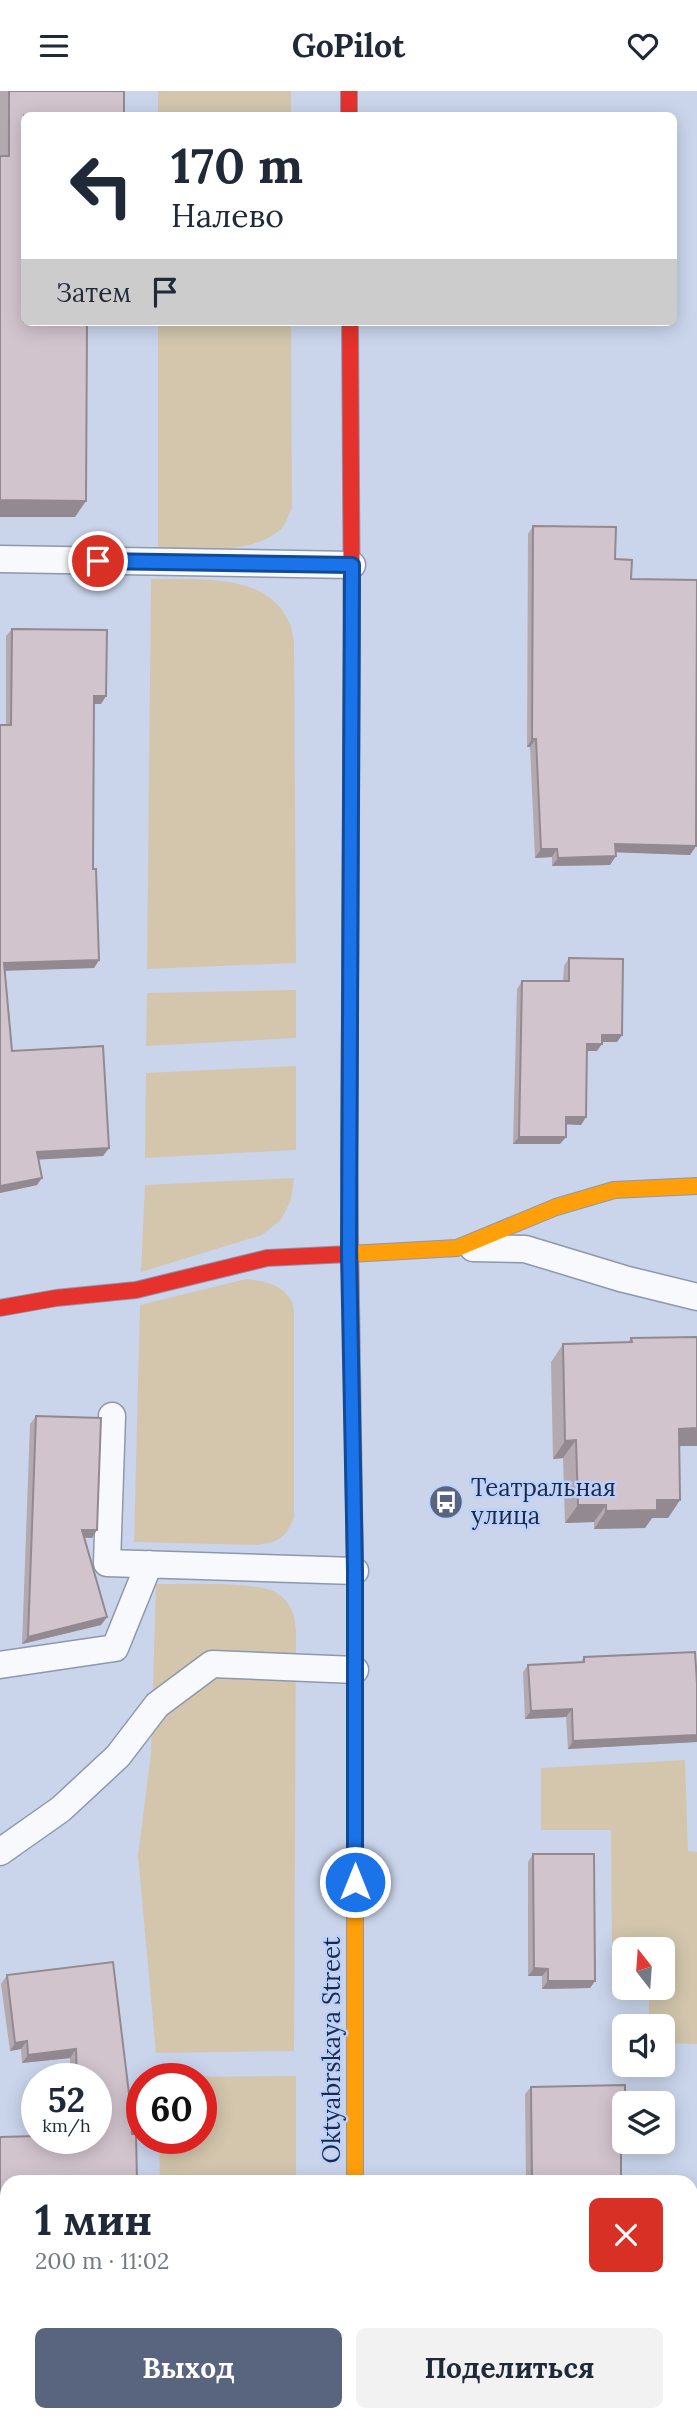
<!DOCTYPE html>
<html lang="ru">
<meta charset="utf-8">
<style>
:root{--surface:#fff;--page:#f2f2f3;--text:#1f2937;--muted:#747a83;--accent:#59657f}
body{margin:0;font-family:Lora,serif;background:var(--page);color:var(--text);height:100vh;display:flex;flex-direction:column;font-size:26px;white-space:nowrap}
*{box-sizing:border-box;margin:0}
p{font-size:23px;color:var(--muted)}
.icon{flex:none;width:38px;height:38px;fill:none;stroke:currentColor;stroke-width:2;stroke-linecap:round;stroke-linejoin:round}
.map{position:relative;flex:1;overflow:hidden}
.sheet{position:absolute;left:0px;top:2084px;width:698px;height:247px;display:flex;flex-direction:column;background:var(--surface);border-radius:21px 21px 0 0;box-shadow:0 4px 18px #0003}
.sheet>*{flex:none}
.guide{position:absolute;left:21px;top:21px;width:656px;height:214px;border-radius:10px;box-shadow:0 4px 18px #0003;background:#fff;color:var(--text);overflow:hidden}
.needle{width:46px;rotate:343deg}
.tools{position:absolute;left:612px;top:1846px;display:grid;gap:14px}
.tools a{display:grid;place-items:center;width:63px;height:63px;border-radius:10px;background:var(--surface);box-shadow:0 4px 18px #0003;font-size:35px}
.speed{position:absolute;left:21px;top:1972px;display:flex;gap:14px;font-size:35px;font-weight:700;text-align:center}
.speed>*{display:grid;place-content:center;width:91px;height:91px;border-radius:50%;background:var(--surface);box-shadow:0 4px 18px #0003;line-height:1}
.speed small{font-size:18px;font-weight:400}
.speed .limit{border:10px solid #d22;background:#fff;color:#111}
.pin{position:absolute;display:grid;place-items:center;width:60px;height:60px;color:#fff;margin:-30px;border:4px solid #fff;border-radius:50%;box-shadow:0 2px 7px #0007}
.me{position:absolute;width:77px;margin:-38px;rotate:0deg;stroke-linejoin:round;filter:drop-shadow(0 0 5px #0008)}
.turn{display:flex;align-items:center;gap:24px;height:147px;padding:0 35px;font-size:32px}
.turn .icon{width:91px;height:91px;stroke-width:2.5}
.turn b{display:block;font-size:49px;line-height:60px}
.then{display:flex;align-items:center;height:66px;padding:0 35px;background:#0003;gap:14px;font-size:26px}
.round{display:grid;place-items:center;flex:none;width:74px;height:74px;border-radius:10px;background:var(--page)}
.summary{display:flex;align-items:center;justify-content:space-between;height:119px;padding:0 35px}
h1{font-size:42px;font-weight:800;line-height:52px}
.action{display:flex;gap:14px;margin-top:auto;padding:14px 35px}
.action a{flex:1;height:80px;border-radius:10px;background:var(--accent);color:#fff;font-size:28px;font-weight:800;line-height:80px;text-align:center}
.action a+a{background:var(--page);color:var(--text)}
header{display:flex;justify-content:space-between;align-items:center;height:91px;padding:0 35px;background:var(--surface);font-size:32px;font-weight:800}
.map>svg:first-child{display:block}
.green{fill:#d3c6ad}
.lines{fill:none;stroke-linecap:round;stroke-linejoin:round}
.lane-casing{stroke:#8d97ae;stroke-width:29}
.fast-casing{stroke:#8d97ae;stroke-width:18}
.slow-casing{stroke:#8d97ae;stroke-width:18}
.jam-casing{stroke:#8d97ae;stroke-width:18}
.lane{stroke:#f7f9fc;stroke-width:26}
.fast{stroke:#30b455;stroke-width:16}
.slow{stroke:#ff9f0a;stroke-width:16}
.jam{stroke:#e5322d;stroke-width:16}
.wall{fill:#b5a9b0}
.shaded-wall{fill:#938990}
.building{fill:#d2c4cd;stroke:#938990;stroke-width:2}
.route-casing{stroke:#114b97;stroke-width:18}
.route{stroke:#1a73e8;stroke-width:12}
.labels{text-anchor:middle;stroke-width:5;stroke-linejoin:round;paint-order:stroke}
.poi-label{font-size:24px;fill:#1c2944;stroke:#bbd0fb;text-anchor:start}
.street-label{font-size:24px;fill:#1c2944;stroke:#bbd0fb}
</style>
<header><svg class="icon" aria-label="menu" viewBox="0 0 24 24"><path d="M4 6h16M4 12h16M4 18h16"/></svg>GoPilot<svg class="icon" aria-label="heart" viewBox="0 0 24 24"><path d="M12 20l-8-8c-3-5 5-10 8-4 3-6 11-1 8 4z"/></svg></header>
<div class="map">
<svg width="697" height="2330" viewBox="0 0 697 2330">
<rect width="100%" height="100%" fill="#cad5ec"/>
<path class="green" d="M 158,0 L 291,0 L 291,24 L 158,24 Z
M 158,231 L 291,231 L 292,417 C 289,423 286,432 282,437 C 254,465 194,457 158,457 Z
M 151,488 C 196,489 266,480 289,531 C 292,537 293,545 294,552 L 296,872 L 147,878 Z
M 296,899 L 296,947 L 146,955 L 147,902 Z
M 296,975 L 296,1059 L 145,1067 L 146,982 Z
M 294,1087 L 291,1109 L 281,1129 L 262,1144 L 141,1181 L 145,1094 Z
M 246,1188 C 263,1190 283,1193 292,1211 C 294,1215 294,1223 294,1228 L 294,1426 C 286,1447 279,1451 257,1454 L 134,1451 L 140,1214 Z
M 156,1493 C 180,1493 259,1490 277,1502 C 291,1511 295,1524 296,1540 L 294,1960 L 156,1962 L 138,1765 L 151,1662 Z
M 685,1669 L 688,1760 L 697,1761 L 697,1953 L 663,1952 L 663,1936 L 649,1935 L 649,1897 L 663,1897 L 663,1858 L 625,1858 L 625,1865 L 612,1864 L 611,1739 L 541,1739 L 541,1677 Z
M 296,1985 L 296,2091 L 160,2091 L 159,2048 L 201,2048 L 201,1988 L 157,1988 L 157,1986 Z"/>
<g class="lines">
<g class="lane-casing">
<path id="lane" d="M 0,468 L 352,474
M 473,1157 L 525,1158 L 624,1188 L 697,1206
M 112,1325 L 107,1472 L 355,1480
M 0,1574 L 115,1557 L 149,1473
M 0,1761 L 61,1718 L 118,1665 L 157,1614 L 212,1573 L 355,1579"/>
</g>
<g class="fast-casing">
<path id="fast" d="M 349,1075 L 352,551"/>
</g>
<g class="slow-casing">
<path id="slow" d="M 349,1163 L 457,1157 L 556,1116 L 614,1099 L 697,1095
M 355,1672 L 355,2091"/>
</g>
<g class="jam-casing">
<path id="jam" d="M 349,0 L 349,24
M 350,231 L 352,551
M 349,1075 L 355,1480 L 355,1672
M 0,1217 L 56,1207 L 136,1199 L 267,1167 L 349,1163
M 356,2324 L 356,2330"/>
</g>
<use href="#lane" class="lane"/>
<use href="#fast" class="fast"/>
<use href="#slow" class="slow"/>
<use href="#jam" class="jam"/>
</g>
<path class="wall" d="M 0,0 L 124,0 L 24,24 L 75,426 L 0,426 Z
M 533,435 L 615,468 L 631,488 L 696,755 L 690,764 L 615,761 L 610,774 L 552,775 L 552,766 L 535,767 L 530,656 L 527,656 L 528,443 Z
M 12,538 L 106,605 L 101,613 L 94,613 L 93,778 L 99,869 L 94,877 L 5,879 L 12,960 L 109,1057 L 103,1065 L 39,1068 L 37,1094 L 0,1102 L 0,634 L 6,634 L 6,545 Z
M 569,867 L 622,944 L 617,951 L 602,951 L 597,960 L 587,960 L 586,1026 L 581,1034 L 566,1033 L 566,1046 L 560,1053 L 513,1053 L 517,898 L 522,890 L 563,890 L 564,875 Z
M 697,1245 L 697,1355 L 679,1355 L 680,1409 L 668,1427 L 652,1427 L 645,1437 L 594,1438 L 594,1431 L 565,1432 L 563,1367 L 553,1368 L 551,1271 L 563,1253 L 628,1251 L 631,1247 L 696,1246 Z
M 36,1325 L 92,1447 L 85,1447 L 107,1526 L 101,1534 L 22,1553 L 30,1333 Z
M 584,1566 L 697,1592 L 697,1651 L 568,1658 L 566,1626 L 525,1628 L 523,1581 L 528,1574 L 581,1571 Z
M 533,1763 L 595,1890 L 590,1897 L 542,1898 L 542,1885 L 528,1885 L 528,1771 Z
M 113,1871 L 131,2019 L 132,2043 L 136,2043 L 137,2091 L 7,2091 L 7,2211 L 0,2213 L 0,2046 L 37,2045 L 37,2048 L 96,2048 L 96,1988 L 70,1988 L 70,1967 L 22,1972 L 21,1958 L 10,1960 L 1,1893 L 7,1884 Z
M 531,1996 L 621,2066 L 621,2091 L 526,2091 L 525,2003 Z
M 7,2243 L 7,2292 L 6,2292 Z
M 23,2324 L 135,2324 L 135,2330 L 22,2330 Z
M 534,2324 L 650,2324 L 650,2330 L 534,2330 Z"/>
<path class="shaded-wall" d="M 0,409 L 86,410 L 75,426 L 0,426 Z
M 94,605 L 106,605 L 101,613 L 89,613 Z
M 532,648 L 536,648 L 530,656 L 527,656 Z
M 615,753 L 696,755 L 690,764 L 609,761 Z
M 541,758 L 557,758 L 552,766 L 535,767 Z
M 616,765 L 610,774 L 552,775 L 558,767 Z
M 99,869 L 94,877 L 0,880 L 4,872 Z
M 602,944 L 622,944 L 617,951 L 597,951 Z
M 587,953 L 602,953 L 597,960 L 582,960 Z
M 566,1026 L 586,1026 L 581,1034 L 560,1033 Z
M 519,1046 L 566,1046 L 560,1053 L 513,1053 Z
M 109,1057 L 103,1065 L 32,1069 L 37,1061 Z
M 42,1087 L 37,1094 L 0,1102 L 0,1095 Z
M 697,1337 L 697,1355 L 667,1355 L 679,1338 Z
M 576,1349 L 563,1367 L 553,1368 L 565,1350 Z
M 657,1409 L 680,1409 L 668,1427 L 652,1427 L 645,1437 L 594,1438 L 606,1420 Z
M 578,1414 L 606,1414 L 594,1431 L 565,1432 Z
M 82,1439 L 97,1439 L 92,1447 L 77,1446 Z
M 107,1526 L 101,1534 L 22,1553 L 28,1546 Z
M 572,1618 L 566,1626 L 525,1628 L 531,1620 Z
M 697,1644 L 697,1651 L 568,1658 L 573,1650 Z
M 534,1877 L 548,1878 L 542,1885 L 528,1885 Z
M 548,1890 L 595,1890 L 590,1897 L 542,1898 Z
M 27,1950 L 21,1958 L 10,1960 L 15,1952 Z
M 76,1958 L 70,1967 L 22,1972 L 28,1964 Z
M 7,2204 L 7,2211 L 0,2213 L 0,2205 Z"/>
<path class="building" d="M 9,0 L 124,0 L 124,24 L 24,24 L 24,231 L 87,231 L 86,410 L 0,409 L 0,65 L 9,65 Z
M 533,435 L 616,436 L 615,468 L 632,469 L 631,488 L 697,489 L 696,755 L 615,753 L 616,765 L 558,767 L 557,758 L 541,758 L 536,648 L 532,648 Z
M 12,538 L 107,539 L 106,605 L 94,605 L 93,778 L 96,778 L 99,869 L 4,872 L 12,960 L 103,955 L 109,1057 L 37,1061 L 42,1087 L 0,1095 L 0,634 L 11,634 Z
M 569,867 L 623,868 L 622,944 L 602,944 L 602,953 L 587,953 L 586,1026 L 566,1026 L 566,1046 L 519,1046 L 522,890 L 569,890 Z
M 697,1246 L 697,1337 L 679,1338 L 680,1409 L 657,1409 L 657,1419 L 606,1420 L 606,1414 L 578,1414 L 576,1349 L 565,1350 L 563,1253 L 632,1251 L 631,1247 Z
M 36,1325 L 101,1327 L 97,1439 L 82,1439 L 107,1526 L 28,1546 Z
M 695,1561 L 697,1592 L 697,1644 L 573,1650 L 572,1618 L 531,1620 L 528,1574 L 584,1571 L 584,1566 Z
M 533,1763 L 594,1763 L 595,1890 L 548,1890 L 548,1878 L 534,1877 Z
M 113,1871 L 131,2019 L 132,2043 L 136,2043 L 137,2091 L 7,2091 L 7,2204 L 0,2205 L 0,2046 L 37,2045 L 37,2048 L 96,2048 L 96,1988 L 77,1988 L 76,1958 L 28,1964 L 27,1950 L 15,1952 L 7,1884 Z
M 625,1994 L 625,2060 L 621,2060 L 621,2091 L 532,2091 L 531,1996 Z
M 28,2324 L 135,2324 L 135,2330 L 28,2330 Z
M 539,2324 L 650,2324 L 650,2330 L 539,2330 Z"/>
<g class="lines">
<g class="route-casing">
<path id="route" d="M 98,470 L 352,474 L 349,1161 L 355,1480 L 355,1791"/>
</g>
<use href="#route" class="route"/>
</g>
<defs>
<g id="bus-disc" transform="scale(1.75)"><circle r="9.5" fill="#59657f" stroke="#bbd0fb"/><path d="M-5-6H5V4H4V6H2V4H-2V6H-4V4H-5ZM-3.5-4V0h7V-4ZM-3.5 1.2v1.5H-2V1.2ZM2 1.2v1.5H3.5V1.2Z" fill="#fff"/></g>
</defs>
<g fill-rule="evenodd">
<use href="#bus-disc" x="446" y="1411"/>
</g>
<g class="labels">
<g class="poi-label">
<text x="471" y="1405">Театральная<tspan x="471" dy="28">улица</tspan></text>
</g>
<g class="street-label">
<text transform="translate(332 1959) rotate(-90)" y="8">Oktyabrskaya Street</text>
</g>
</g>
</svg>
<div class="tools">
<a><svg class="needle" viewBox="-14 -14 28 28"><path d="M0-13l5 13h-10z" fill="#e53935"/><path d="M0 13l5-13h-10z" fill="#747a83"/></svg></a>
<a><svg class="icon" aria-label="sound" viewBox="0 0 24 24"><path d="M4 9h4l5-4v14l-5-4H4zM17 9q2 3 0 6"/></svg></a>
<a><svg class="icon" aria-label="layers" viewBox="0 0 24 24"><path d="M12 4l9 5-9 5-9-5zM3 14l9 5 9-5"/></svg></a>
</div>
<div class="speed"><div>52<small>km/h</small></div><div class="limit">60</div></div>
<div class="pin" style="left:98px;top:470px;background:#d93025"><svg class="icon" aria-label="arrive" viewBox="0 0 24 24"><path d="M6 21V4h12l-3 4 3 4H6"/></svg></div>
<svg class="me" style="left:355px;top:1791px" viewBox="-20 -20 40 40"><circle r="17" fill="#1a73e8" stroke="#fff" stroke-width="3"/><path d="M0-11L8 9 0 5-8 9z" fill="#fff"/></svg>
<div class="guide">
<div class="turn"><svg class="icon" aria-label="left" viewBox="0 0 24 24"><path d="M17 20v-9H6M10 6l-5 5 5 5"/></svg><div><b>170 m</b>Налево</div></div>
<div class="then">Затем<svg class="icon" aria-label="arrive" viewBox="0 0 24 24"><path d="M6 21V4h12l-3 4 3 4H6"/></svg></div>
</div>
<section class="sheet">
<div class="summary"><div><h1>1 мин</h1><p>200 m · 11:02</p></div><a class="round" style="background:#d93025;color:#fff"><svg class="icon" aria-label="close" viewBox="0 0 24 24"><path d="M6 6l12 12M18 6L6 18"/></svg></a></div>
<div class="action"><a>Выход</a><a>Поделиться</a></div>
</section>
</div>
